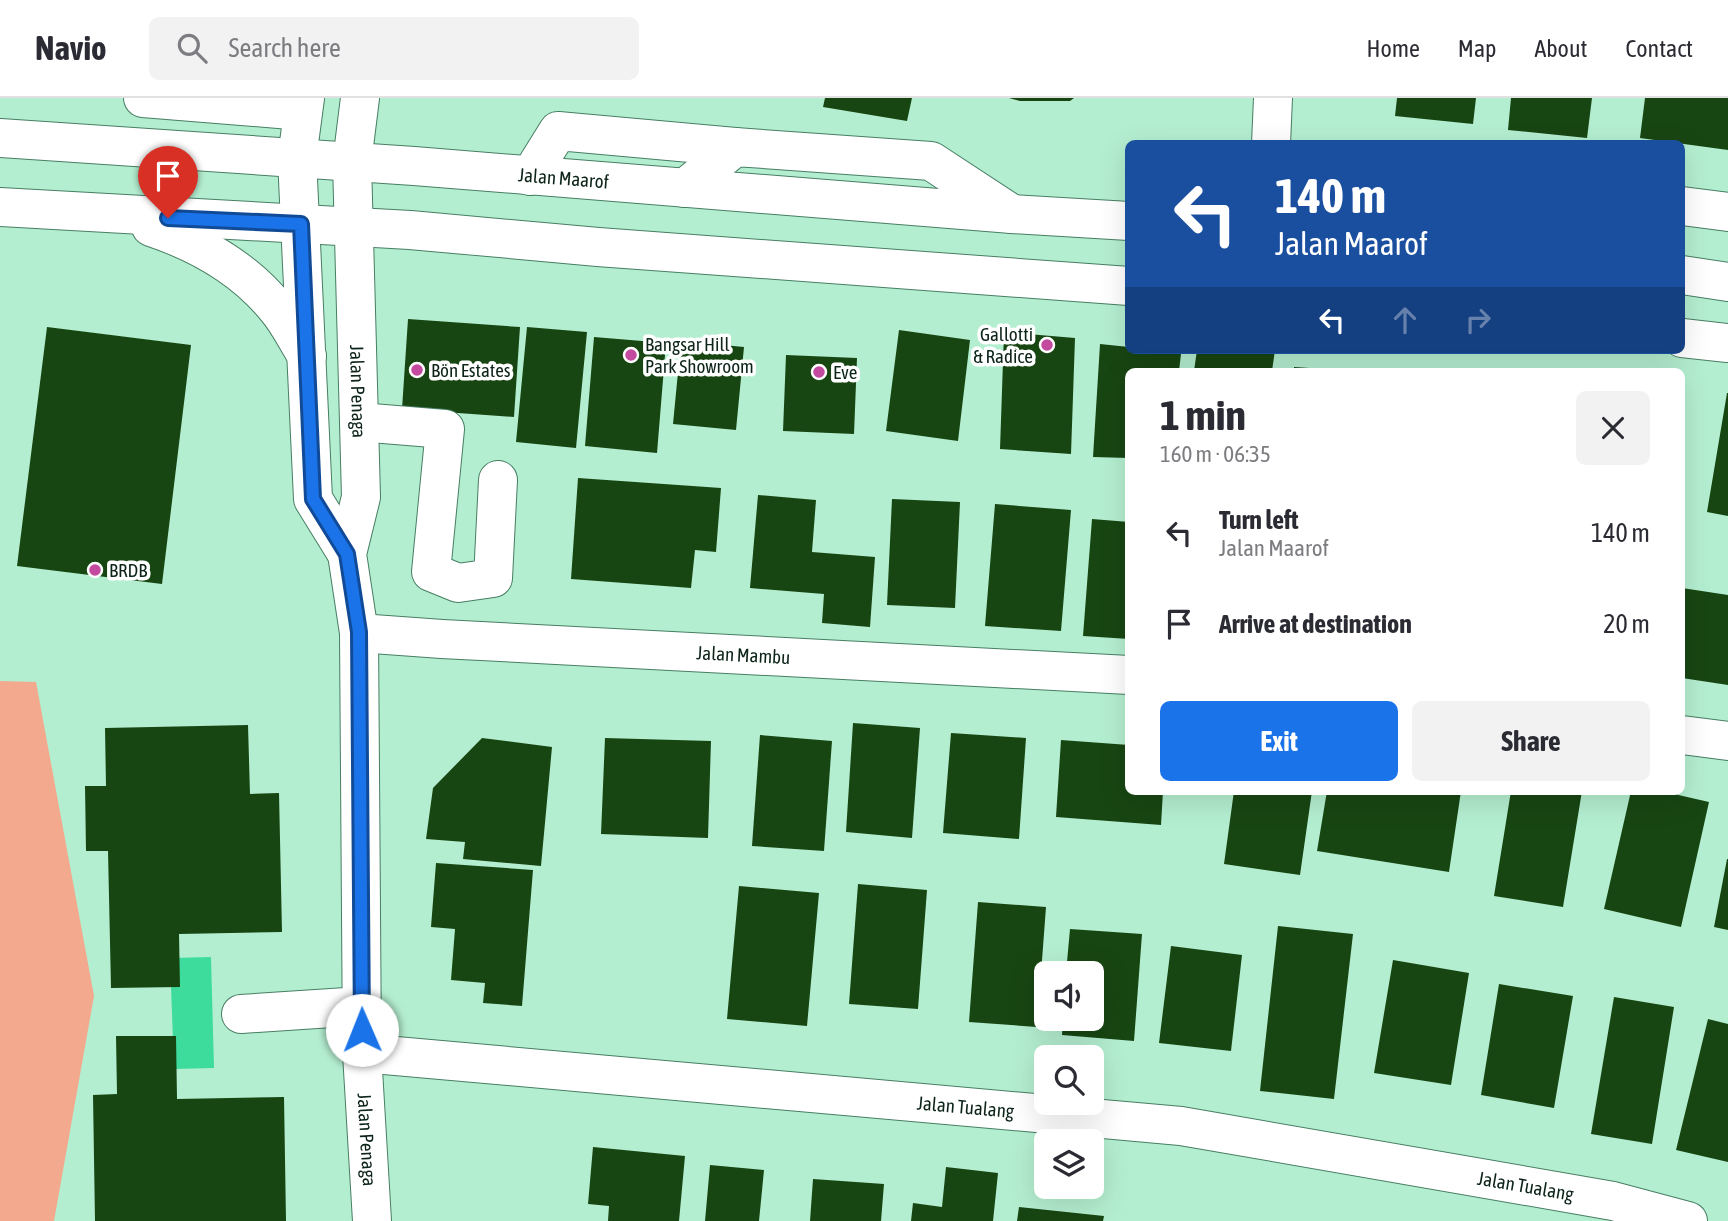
<!DOCTYPE html>
<meta charset="utf-8">
<style>
:root{--surface:#fff;--page:#f2f2f3;--text:#2b2b33;--muted:#7c7c81;--line:#e1e1e2;--accent:#1a73e8}
body{margin:0;font-family:"Asap Condensed",sans-serif;background:var(--page);color:var(--text);height:100vh;display:flex;flex-direction:column;font-size:26px;white-space:nowrap}
*{box-sizing:border-box;margin:0}
p{font-size:23px;color:var(--muted)}
.icon{flex:none;width:38px;height:38px;fill:none;stroke:currentColor;stroke-width:2;stroke-linecap:round;stroke-linejoin:round}
.map{position:relative;flex:1;overflow:hidden}
.panel{position:absolute;left:1125px;top:270px;width:560px;height:427px;display:flex;flex-direction:column;background:var(--surface);border-radius:10px;box-shadow:0 7px 28px #0002}
.panel>*{flex:none}
.hud{position:absolute;left:1125px;top:42px;width:560px;height:214px;border-radius:10px;box-shadow:0 7px 28px #0002;background:#1a4fa0;color:#fff;overflow:hidden}
.controls{position:absolute;left:1034px;top:863px;display:grid;gap:14px}
.controls a{display:grid;place-items:center;width:70px;height:70px;border-radius:10px;background:var(--surface);box-shadow:0 7px 28px #0002;font-size:35px}
.pin{position:absolute;display:grid;place-items:center;width:60px;height:60px;color:#fff;margin:-72px -30px;border-radius:50% 50% 50% 0;rotate:-45deg;box-shadow:0 0 7px #0007}
.pin .icon{rotate:45deg}
.me{position:absolute;width:77px;margin:-38px;rotate:359deg;stroke-linejoin:round;filter:drop-shadow(0 0 5px #0008)}
.turn{display:flex;align-items:center;gap:24px;height:147px;padding:0 35px;font-size:32px}
.turn .icon{width:91px;height:91px;stroke-width:2.5}
.turn b{display:block;font-size:49px;line-height:60px}
.lanes{display:flex;align-items:center;height:66px;padding:0 35px;background:#0003;justify-content:center;gap:35px;direction:ltr}
.lanes .off{opacity:.35}
.round{display:grid;place-items:center;flex:none;width:74px;height:74px;border-radius:10px;background:var(--page)}
.headline{display:flex;align-items:center;justify-content:space-between;height:119px;padding:0 35px}
h1{font-size:42px;font-weight:700;line-height:52px}
.cta{display:flex;gap:14px;margin-top:auto;padding:14px 35px}
.cta a{flex:1;height:80px;border-radius:10px;background:var(--accent);color:#fff;font-size:28px;font-weight:700;line-height:80px;text-align:center}
.cta a+a{background:var(--page);color:var(--text)}
ul{padding:0;list-style:none}
li{display:flex;align-items:center;gap:21px;height:91px;padding:0 35px}
li div{flex:1}
li b{display:block;font-size:26px}
li em{font-style:normal}
header{display:flex;align-items:center;gap:42px;box-sizing:border-box;height:98px;padding:0 35px;background:var(--surface);border-bottom:2px solid var(--line)}
header strong{font-size:33px}
nav{display:flex;gap:38px;margin-inline-start:auto;font-size:24px}
.search{width:490px;height:63px;background:var(--page);display:flex;align-items:center;gap:18px;box-sizing:border-box;padding:0 24px;border-radius:10px;color:var(--muted);font-size:26px}
.map>svg:first-child{display:block}
.green{fill:#f2a98d}
.water{fill:#3ddc9c}
.building{fill:#184612}
.lines{fill:none;stroke-linecap:round;stroke-linejoin:round}
.minor-casing{stroke:#477e63;stroke-width:40}
.major-casing{stroke:#477e63;stroke-width:40}
.minor{stroke:#fff;stroke-width:38}
.major{stroke:#fff;stroke-width:38}
.route-casing{stroke:#114b97;stroke-width:18}
.route{stroke:#1a73e8;stroke-width:12}
.poi-dot{fill:#c34a9e;stroke:#fff;stroke-width:2.5}
.labels{text-anchor:middle;stroke-width:7;stroke-linejoin:round;paint-order:stroke}
.street-label{font-size:19px;fill:#0d2419;stroke:#fff}
.poi-label{font-size:19px;fill:#0d2419;stroke:#fff;text-anchor:start}
</style>
<header>
<strong>Navio</strong>
<div class="search"><svg class="icon" aria-label="search" viewBox="0 0 24 24"><circle cx="10" cy="10" r="6"/><path d="M15 15l6 6"/></svg>Search here</div>
<nav><a>Home</a><a>Map</a><a>About</a><a>Contact</a></nav>
</header>
<div class="map">
<svg width="1728" height="1123" viewBox="0 0 1728 1123">
<rect width="100%" height="100%" fill="#b4eed0"/>
<path class="green" d="M 0,583 L 36,584 L 94,898 L 54,1123 L 0,1123 Z"/>
<path class="water" d="M 211,859 L 214,970 L 174,971 L 170,860 Z"/>
<path class="building" d="M 825,0 L 912,0 L 907,23 L 823,9 Z
M 1009,0 L 1074,0 L 1070,3 L 1020,3 Z
M 1397,0 L 1476,0 L 1473,26 L 1395,18 Z
M 1511,0 L 1592,0 L 1587,40 L 1508,32 Z
M 1645,0 L 1728,0 L 1728,52 L 1640,40 Z
M 408,221 L 520,229 L 514,319 L 402,311 Z
M 47,229 L 191,247 L 162,486 L 17,468 Z
M 527,229 L 587,234 L 576,350 L 516,344 Z
M 899,232 L 970,242 L 958,343 L 886,333 Z
M 1004,234 L 1075,240 L 1071,356 L 1000,351 Z
M 594,239 L 666,245 L 657,355 L 585,348 Z
M 681,243 L 744,249 L 736,332 L 673,326 Z
M 1100,246 L 1129,249 L 1129,252 L 1181,256 L 1179,273 L 1129,273 L 1129,360 L 1093,359 Z
M 1197,252 L 1275,252 L 1272,273 L 1194,273 Z
M 786,257 L 857,260 L 854,336 L 783,333 Z
M 1294,269 L 1325,271 L 1325,273 L 1294,273 Z
M 1727,295 L 1728,295 L 1728,418 L 1707,414 Z
M 578,380 L 721,390 L 716,454 L 695,452 L 691,490 L 571,481 Z
M 758,397 L 816,402 L 812,454 L 875,459 L 870,529 L 822,525 L 824,496 L 750,490 Z
M 892,401 L 960,404 L 955,510 L 887,507 Z
M 995,406 L 1071,412 L 1061,533 L 985,528 Z
M 1092,421 L 1129,424 L 1129,541 L 1083,538 Z
M 1682,490 L 1728,497 L 1728,587 L 1682,580 Z
M 853,625 L 920,630 L 912,740 L 846,734 Z
M 248,627 L 250,696 L 279,695 L 282,834 L 179,836 L 180,889 L 111,890 L 108,753 L 86,753 L 85,688 L 106,688 L 105,630 Z
M 951,635 L 1026,640 L 1019,741 L 943,735 Z
M 760,637 L 832,643 L 824,753 L 752,748 Z
M 482,640 L 552,649 L 541,768 L 463,761 L 465,744 L 426,741 L 433,690 Z
M 605,640 L 711,643 L 708,740 L 601,736 Z
M 1061,642 L 1129,647 L 1129,693 L 1163,693 L 1161,727 L 1056,719 Z
M 1234,693 L 1312,693 L 1300,777 L 1224,766 Z
M 1327,693 L 1461,693 L 1449,774 L 1317,753 Z
M 1511,693 L 1582,693 L 1563,809 L 1494,798 Z
M 1631,693 L 1661,693 L 1709,704 L 1681,829 L 1604,811 Z
M 1727,761 L 1728,761 L 1728,832 L 1714,829 Z
M 436,765 L 533,772 L 522,908 L 483,905 L 485,885 L 451,882 L 455,831 L 431,829 Z
M 858,786 L 927,792 L 918,911 L 849,906 Z
M 739,788 L 819,795 L 807,928 L 727,921 Z
M 978,804 L 1046,809 L 1037,929 L 969,924 Z
M 1278,828 L 1353,836 L 1334,1001 L 1260,993 Z
M 1070,831 L 1142,836 L 1134,943 L 1062,937 L 1063,920 L 1092,920 L 1092,875 L 1066,875 Z
M 1171,848 L 1242,857 L 1231,953 L 1159,945 Z
M 1393,862 L 1469,875 L 1451,987 L 1374,975 Z
M 1499,886 L 1573,898 L 1554,1010 L 1481,997 Z
M 1614,899 L 1674,909 L 1652,1046 L 1591,1036 Z
M 1708,921 L 1728,926 L 1728,1064 L 1676,1052 Z
M 116,938 L 176,938 L 177,1001 L 284,999 L 286,1123 L 95,1123 L 93,997 L 117,996 Z
M 593,1049 L 685,1058 L 679,1123 L 608,1123 L 609,1108 L 588,1106 Z
M 710,1067 L 764,1072 L 759,1123 L 705,1123 Z
M 946,1069 L 998,1075 L 993,1123 L 911,1123 L 913,1105 L 942,1109 Z
M 813,1081 L 884,1086 L 881,1123 L 810,1123 Z
M 1019,1109 L 1104,1118 L 1103,1123 L 1017,1123 Z"/>
<g class="lines">
<g class="minor-casing">
<g id="minor">
<path d="M 143,0 L 303,13"/>
<path d="M 305,0 L 297,60 L 313,401 L 347,456"/>
<path id="s1" d="M 360,0 L 352,64 L 361,399 L 347,456 L 359,535 L 362,955 L 372,1123"/>
<path d="M 1271,46 L 1273,0"/>
<path d="M 530,78 L 558,33 L 735,49"/>
<path d="M 685,90 L 735,49 L 931,63 L 1012,116"/>
<path d="M 1682,108 L 1728,114"/>
<path d="M 359,324 L 445,331 L 431,474 L 458,485 L 493,480 L 498,382"/>
<path id="s2" d="M 359,535 L 442,541 L 1129,577"/>
<path d="M 1682,637 L 1728,643"/>
<path d="M 241,916 L 362,908"/>
<path id="s3" d="M 362,955 L 1181,1028 L 1613,1103 L 1688,1123"/>
</g>
</g>
<g class="major-casing">
<g id="major">
<path id="s4" d="M 0,40 L 414,68 L 1012,116 L 1129,123"/>
<path d="M 0,109 L 410,132 L 598,149 L 1129,188"/>
<path d="M 151,129 C 199,145 245,171 277,211 C 289,225 297,243 307,258"/>
<path d="M 1682,177 L 1728,184"/>
<path d="M 1682,240 L 1728,245"/>
</g>
</g>
<use href="#minor" class="minor"/>
<use href="#major" class="major"/>
</g>
<g class="lines">
<g class="route-casing">
<path id="route" d="M 168,120 L 301,126 L 313,401 L 347,456 L 359,534 L 362,932"/>
</g>
<use href="#route" class="route"/>
</g>
<g class="poi-dot">
<circle cx="1047" cy="247" r="7"/>
<circle cx="631" cy="257" r="7"/>
<circle cx="417" cy="272" r="7"/>
<circle cx="819" cy="274" r="7"/>
<circle cx="95" cy="472" r="7"/>
</g>
<g class="labels">
<g class="street-label">
<text dy="7" stroke="none"><textPath href="#s4" startOffset="565">Jalan Maarof</textPath></text>
<text dy="7" stroke="none"><textPath href="#s1" startOffset="294">Jalan Penaga</textPath></text>
<text dy="7" stroke="none"><textPath href="#s2" startOffset="385">Jalan Mambu</textPath></text>
<text dy="7" stroke="none"><textPath href="#s3" startOffset="606">Jalan Tualang</textPath></text>
<text dy="7" stroke="none"><textPath href="#s1" startOffset="1045">Jalan Penaga</textPath></text>
<text dy="7" stroke="none"><textPath href="#s3" startOffset="1172">Jalan Tualang</textPath></text>
</g>
<g class="poi-label">
<text x="1033" y="243" text-anchor="end">Gallotti<tspan x="1033" dy="22">&amp; Radice</tspan></text>
<text x="645" y="253">Bangsar Hill<tspan x="645" dy="22">Park Showroom</tspan></text>
<text x="431" y="279">Bön Estates</text>
<text x="833" y="281">Eve</text>
<text x="109" y="479">BRDB</text>
</g>
</g>
</svg>
<div class="controls">
<a><svg class="icon" aria-label="sound" viewBox="0 0 24 24"><path d="M4 9h4l5-4v14l-5-4H4zM17 9q2 3 0 6"/></svg></a>
<a><svg class="icon" aria-label="search" viewBox="0 0 24 24"><circle cx="10" cy="10" r="6"/><path d="M15 15l6 6"/></svg></a>
<a><svg class="icon" aria-label="layers" viewBox="0 0 24 24"><path d="M12 4l9 5-9 5-9-5zM3 14l9 5 9-5"/></svg></a>
</div>
<div class="pin" style="left:168px;top:120px;background:#d93025"><svg class="icon" aria-label="arrive" viewBox="0 0 24 24"><path d="M6 21V4h12l-3 4 3 4H6"/></svg></div>
<svg class="me" style="left:362px;top:932px" viewBox="-20 -20 40 40"><circle r="19" fill="#fff"/><path d="M0-13L10 11 0 6-10 11z" fill="#1a73e8"/></svg>
<div class="hud">
<div class="turn"><svg class="icon" aria-label="left" viewBox="0 0 24 24"><path d="M17 20v-9H6M10 6l-5 5 5 5"/></svg><div><b>140 m</b>Jalan Maarof</div></div>
<div class="lanes"><svg class="icon" aria-label="left" viewBox="0 0 24 24"><path d="M17 20v-9H6M10 6l-5 5 5 5"/></svg><svg class="icon off" aria-label="ahead" viewBox="0 0 24 24"><path d="M12 20V5M6 11l6-6 6 6"/></svg><svg class="icon off" aria-label="right" viewBox="0 0 24 24"><path d="M7 20v-9h11M14 6l5 5-5 5"/></svg></div>
</div>
<section class="panel">
<div class="headline"><div><h1>1 min</h1><p>160 m · 06:35</p></div><a class="round"><svg class="icon" aria-label="close" viewBox="0 0 24 24"><path d="M6 6l12 12M18 6L6 18"/></svg></a></div>
<ul>
<li><svg class="icon" aria-label="left" viewBox="0 0 24 24"><path d="M17 20v-9H6M10 6l-5 5 5 5"/></svg><div><b>Turn left</b><p>Jalan Maarof</p></div><em>140 m</em></li>
<li><svg class="icon" aria-label="arrive" viewBox="0 0 24 24"><path d="M6 21V4h12l-3 4 3 4H6"/></svg><div><b>Arrive at destination</b></div><em>20 m</em></li>
</ul>
<div class="cta"><a>Exit</a><a>Share</a></div>
</section>
</div>
